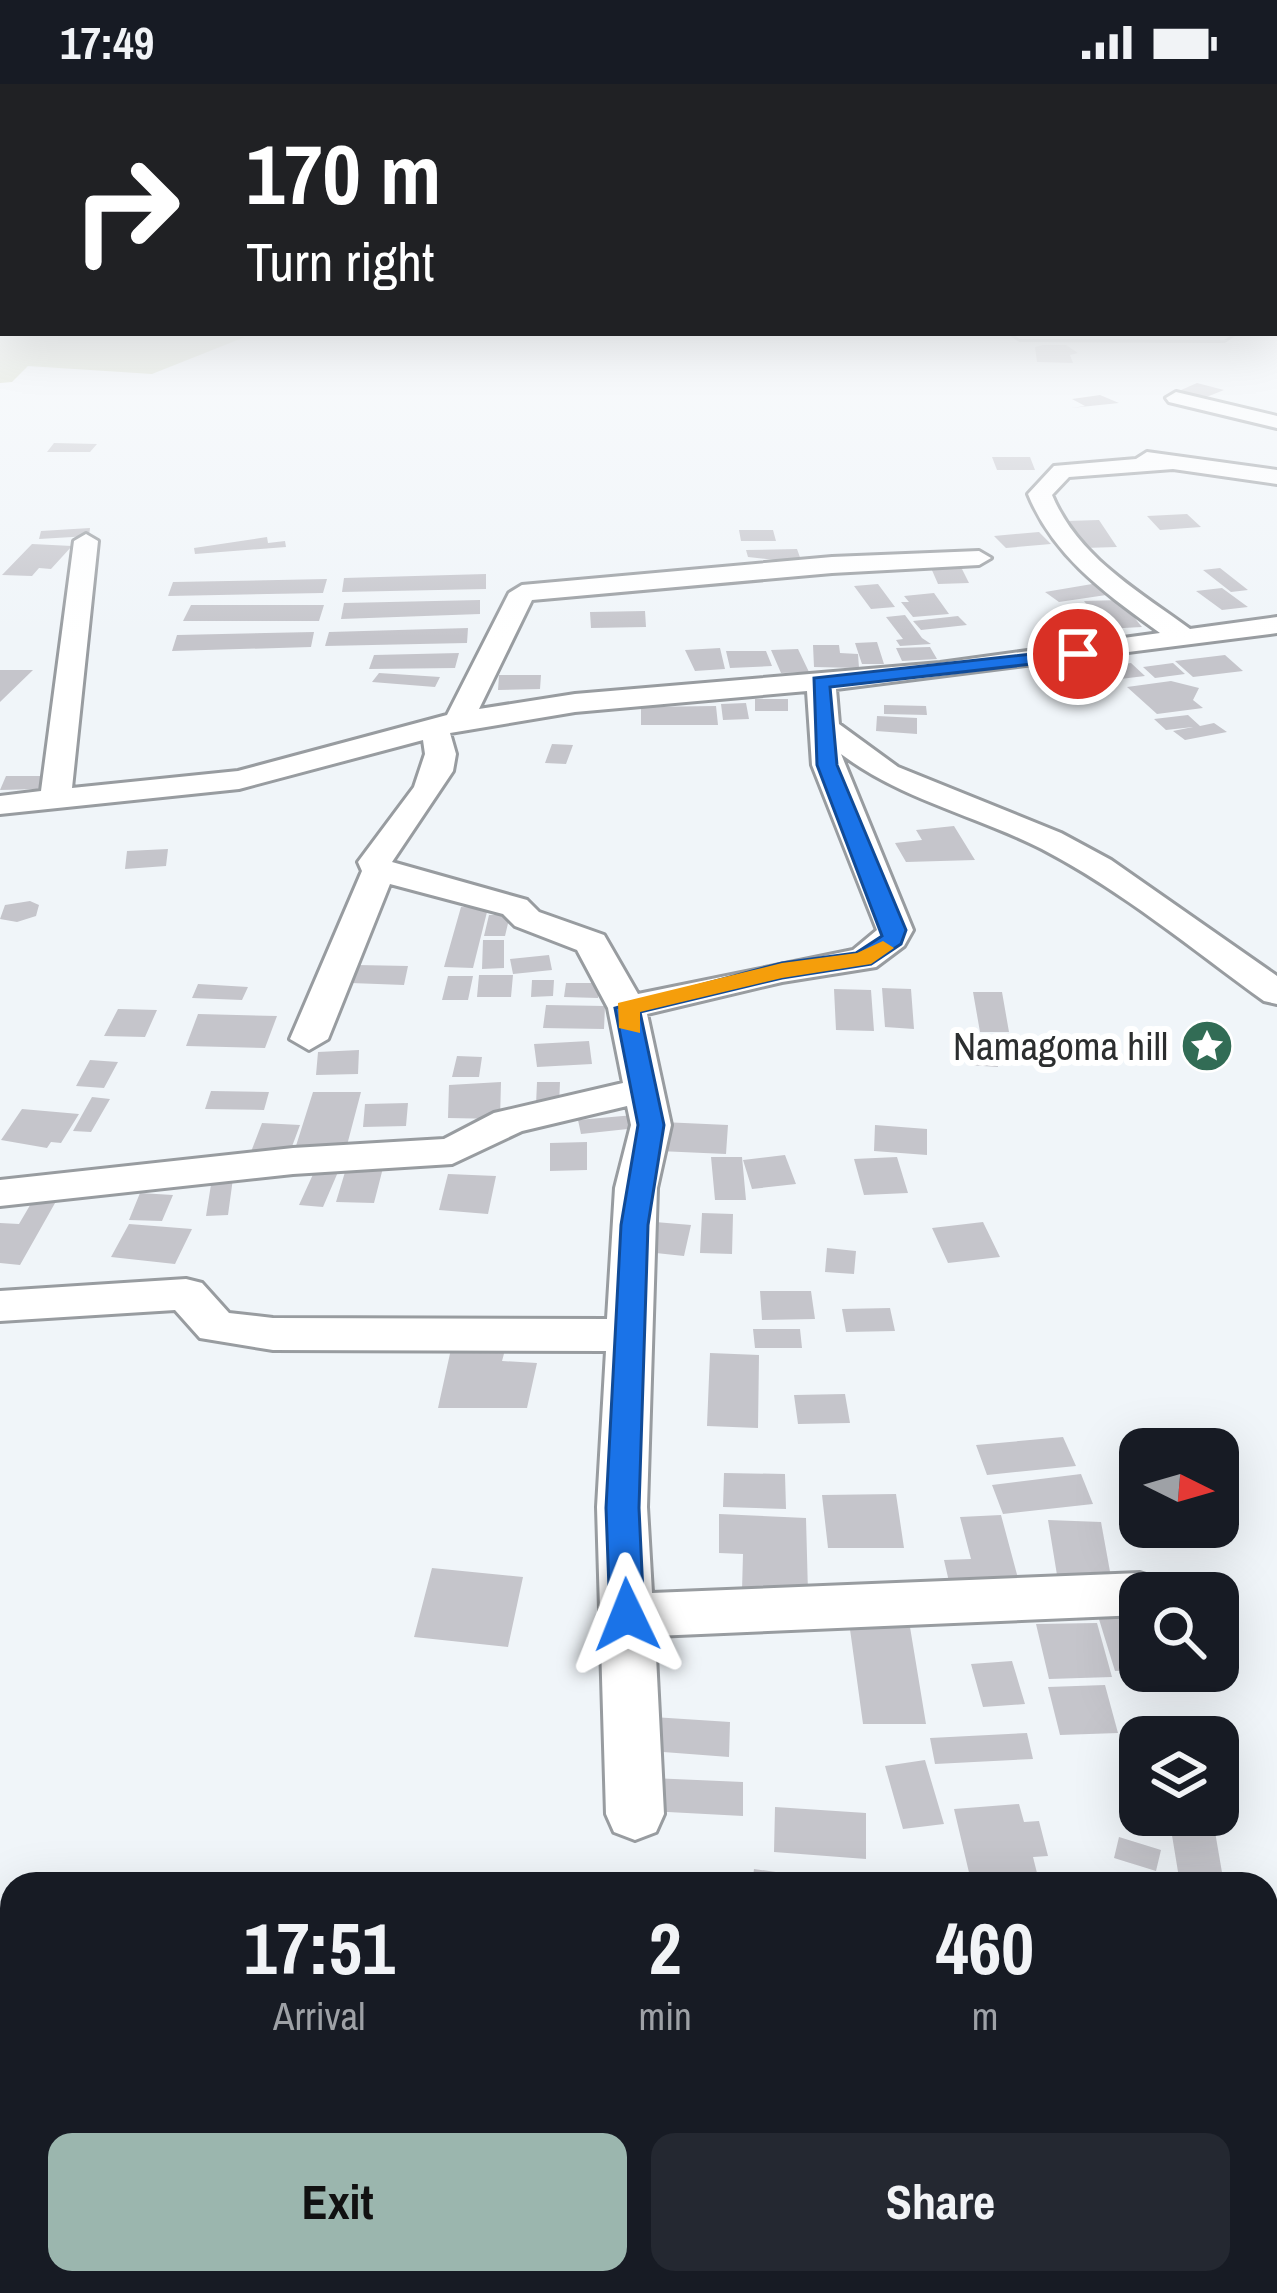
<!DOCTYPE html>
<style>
:root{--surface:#171b24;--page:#242831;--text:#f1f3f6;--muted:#9ea1a6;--accent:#9bb6ae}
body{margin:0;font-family:"Archivo Narrow",sans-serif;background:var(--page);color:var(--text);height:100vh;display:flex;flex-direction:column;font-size:45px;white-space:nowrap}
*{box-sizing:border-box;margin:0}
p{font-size:39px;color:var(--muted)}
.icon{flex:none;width:66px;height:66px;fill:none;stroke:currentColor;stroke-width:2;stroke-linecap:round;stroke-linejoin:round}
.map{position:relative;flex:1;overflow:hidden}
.side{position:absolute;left:0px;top:1788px;width:1278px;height:423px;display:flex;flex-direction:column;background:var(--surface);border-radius:36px 36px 0 0;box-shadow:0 12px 48px #0002}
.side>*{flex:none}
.banner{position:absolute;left:0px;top:0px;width:1278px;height:252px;box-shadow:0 12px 48px #0002;background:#202124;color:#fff;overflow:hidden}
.needle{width:78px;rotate:95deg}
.tools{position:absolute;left:1119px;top:1344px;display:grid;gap:24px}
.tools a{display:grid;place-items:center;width:120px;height:120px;border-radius:24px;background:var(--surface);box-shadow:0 12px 48px #0002;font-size:60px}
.pin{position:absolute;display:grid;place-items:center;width:102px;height:102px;color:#fff;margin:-51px;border:6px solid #fff;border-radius:50%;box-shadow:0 3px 12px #0007}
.me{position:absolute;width:132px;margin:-66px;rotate:358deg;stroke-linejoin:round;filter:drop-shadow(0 0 9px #0008)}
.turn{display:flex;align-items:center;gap:42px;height:252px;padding:0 48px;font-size:54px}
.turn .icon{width:156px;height:156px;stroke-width:2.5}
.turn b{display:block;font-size:84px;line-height:102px}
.eta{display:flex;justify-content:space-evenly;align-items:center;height:204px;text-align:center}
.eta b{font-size:72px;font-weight:800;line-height:84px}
.primary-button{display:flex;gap:24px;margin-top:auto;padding:24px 48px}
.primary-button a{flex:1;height:138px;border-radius:24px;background:var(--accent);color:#111;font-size:48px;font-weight:800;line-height:138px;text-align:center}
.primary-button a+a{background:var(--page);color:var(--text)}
.status{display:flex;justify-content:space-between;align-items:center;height:84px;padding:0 60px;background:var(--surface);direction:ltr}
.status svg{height:33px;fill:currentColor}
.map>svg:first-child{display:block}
.green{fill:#c1c9a5}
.building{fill:#c5c5cb}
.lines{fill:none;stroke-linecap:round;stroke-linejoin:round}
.minor-casing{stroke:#989ca0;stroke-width:6}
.minor{fill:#fff;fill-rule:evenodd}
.route{fill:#1a73e8;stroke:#114b97;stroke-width:3}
.slow{fill:#f59e0b}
.labels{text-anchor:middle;stroke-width:12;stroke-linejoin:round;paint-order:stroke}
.poi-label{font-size:39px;fill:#2c2e2f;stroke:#fff;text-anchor:end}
</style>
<div class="status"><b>17:49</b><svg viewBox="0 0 49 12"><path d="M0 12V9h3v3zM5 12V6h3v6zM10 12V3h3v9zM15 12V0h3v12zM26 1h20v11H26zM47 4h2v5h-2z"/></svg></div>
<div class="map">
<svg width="1277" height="2209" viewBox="0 0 1277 2209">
<rect width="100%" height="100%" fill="#f0f5f9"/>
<path class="green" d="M 0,245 L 3,249 L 245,253 L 152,290 L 28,282 L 12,298 L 0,299 Z"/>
<path class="building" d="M 1043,261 L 1066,261 L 1078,269 L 1070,271 L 1073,279 L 1037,278 L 1035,263 Z
M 1197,299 L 1224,306 L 1199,316 L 1172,310 Z
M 1100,311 L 1119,319 L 1071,324 L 1085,322 L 1072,315 Z
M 54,359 L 97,360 L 90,368 L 47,368 Z
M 992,373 L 1030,373 L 1035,386 L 997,386 Z
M 1187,430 L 1201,443 L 1160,446 L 1147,432 Z
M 1099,436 L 1117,463 L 1084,464 L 1066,437 Z
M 90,444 L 89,452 L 39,455 L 41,447 Z
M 739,446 L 773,446 L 776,457 L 741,457 Z
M 1039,448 L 1051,460 L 1006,464 L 994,452 Z
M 267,453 L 268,459 L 285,457 L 286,463 L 195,470 L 194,464 Z
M 32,460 L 72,462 L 51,485 L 39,484 L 32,492 L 2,491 Z
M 797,465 L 802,479 L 748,473 L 746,466 Z
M 928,477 L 958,477 L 969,499 L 938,500 Z
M 1220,484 L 1248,506 L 1231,508 L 1203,486 Z
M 486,490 L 486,505 L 342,508 L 344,494 Z
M 327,495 L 323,509 L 168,512 L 173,498 Z
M 1098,499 L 1113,510 L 1059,518 L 1045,508 Z
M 878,500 L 895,523 L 871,525 L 854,502 Z
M 1222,504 L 1248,523 L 1222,526 L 1196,507 Z
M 934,509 L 949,530 L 913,533 L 901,518 L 909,518 L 904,512 Z
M 480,516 L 480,530 L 341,535 L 344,519 Z
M 1120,516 L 1142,543 L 1105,545 L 1084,517 Z
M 191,521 L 324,521 L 319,537 L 183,537 Z
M 645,527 L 646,543 L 591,544 L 590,528 Z
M 905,531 L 922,554 L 931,560 L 900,562 L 896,556 L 903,555 L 886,533 Z
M 958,532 L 967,541 L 921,546 L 913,537 Z
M 468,544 L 467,559 L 325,562 L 329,548 Z
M 314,548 L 311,563 L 172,567 L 177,551 Z
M 877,558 L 884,580 L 862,580 L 855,559 Z
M 813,561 L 839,561 L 840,569 L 858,570 L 859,584 L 814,583 Z
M 930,563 L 937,575 L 902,577 L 896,564 Z
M 720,564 L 725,585 L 695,587 L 685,566 Z
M 798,565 L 809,588 L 781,589 L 771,566 Z
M 726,567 L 766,567 L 772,582 L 730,584 Z
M 459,569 L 455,584 L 369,585 L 374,571 Z
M 1225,571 L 1243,587 L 1193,593 L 1175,577 Z
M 1131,579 L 1145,592 L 1112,596 L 1098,583 Z
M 1173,579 L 1185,590 L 1155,594 L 1143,583 Z
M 0,586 L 33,586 L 0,618 Z
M 379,589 L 440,593 L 435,603 L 372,598 Z
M 499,591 L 541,591 L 540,605 L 498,606 Z
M 1171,597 L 1199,604 L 1193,616 L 1203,624 L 1157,630 L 1127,603 Z
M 755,615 L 788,615 L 788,627 L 755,627 Z
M 746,619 L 749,635 L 723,636 L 721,620 Z
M 884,621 L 926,622 L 927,631 L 884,630 Z
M 716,622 L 718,641 L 641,641 L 641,623 Z
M 1188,631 L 1200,642 L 1214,639 L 1227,648 L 1185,656 L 1173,647 L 1193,643 L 1166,646 L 1154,635 Z
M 877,632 L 917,634 L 917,650 L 876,647 Z
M 552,660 L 573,661 L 566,680 L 545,679 Z
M 6,692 L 46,692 L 39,705 L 0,706 Z
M 954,742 L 975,776 L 906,778 L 895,759 L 922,756 L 916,746 Z
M 168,765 L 166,782 L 125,785 L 127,767 Z
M 30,817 L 39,821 L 36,832 L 17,838 L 0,835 L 5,821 Z
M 461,823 L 488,824 L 473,884 L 444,883 Z
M 489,831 L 510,831 L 505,852 L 484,852 Z
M 483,856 L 504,856 L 504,884 L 482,885 Z
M 549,871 L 552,886 L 513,890 L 510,875 Z
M 357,881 L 408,882 L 404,901 L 351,899 Z
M 479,891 L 513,891 L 511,913 L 477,913 Z
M 448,892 L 473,892 L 468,916 L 442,916 Z
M 532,896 L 554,896 L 553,912 L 531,913 Z
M 566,899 L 600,899 L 598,914 L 564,913 Z
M 198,900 L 248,903 L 242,916 L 192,914 Z
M 882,904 L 911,905 L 914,945 L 885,943 Z
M 834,905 L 871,906 L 874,947 L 836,946 Z
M 973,908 L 1002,908 L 1009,948 L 980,948 Z
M 546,921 L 605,922 L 604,945 L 543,944 Z
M 118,925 L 157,926 L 145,953 L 104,952 Z
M 198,930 L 277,932 L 265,964 L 186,962 Z
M 589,957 L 592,980 L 537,983 L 534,960 Z
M 968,964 L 997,966 L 998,983 L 968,981 Z
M 359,966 L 358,990 L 316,991 L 318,968 Z
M 457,972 L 482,973 L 479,993 L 452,993 Z
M 90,976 L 118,978 L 104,1004 L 76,1002 Z
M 501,998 L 500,1035 L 448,1034 L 449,1001 Z
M 537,998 L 560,998 L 559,1021 L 536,1021 Z
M 211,1007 L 269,1008 L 264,1026 L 205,1025 Z
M 313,1008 L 361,1008 L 346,1065 L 295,1065 Z
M 92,1013 L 110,1015 L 91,1048 L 73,1047 Z
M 408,1019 L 406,1042 L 363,1043 L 365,1020 Z
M 22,1025 L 79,1030 L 61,1059 L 51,1058 L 47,1064 L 1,1056 Z
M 634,1031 L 637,1044 L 581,1050 L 578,1036 Z
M 662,1038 L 728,1041 L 726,1070 L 659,1067 Z
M 262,1039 L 300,1041 L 287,1076 L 249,1073 Z
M 875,1041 L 927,1045 L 927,1071 L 874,1067 Z
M 587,1058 L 587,1086 L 550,1087 L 550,1059 Z
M 785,1071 L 796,1100 L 752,1105 L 743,1076 Z
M 711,1073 L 742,1073 L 746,1116 L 715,1116 Z
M 897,1073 L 908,1109 L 864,1111 L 854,1075 Z
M 348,1078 L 384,1080 L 374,1119 L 336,1118 Z
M 315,1086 L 338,1088 L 323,1123 L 299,1121 Z
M 234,1087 L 228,1131 L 206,1132 L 213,1088 Z
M 448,1090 L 496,1092 L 488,1130 L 439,1126 Z
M 140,1109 L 173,1111 L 162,1137 L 129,1136 Z
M 36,1111 L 59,1112 L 20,1181 L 0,1179 L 0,1139 L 19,1140 Z
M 702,1129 L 733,1130 L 732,1170 L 700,1169 Z
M 643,1137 L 691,1141 L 684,1172 L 637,1167 Z
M 983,1138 L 1000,1173 L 948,1179 L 932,1144 Z
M 129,1140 L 192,1145 L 175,1180 L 111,1173 Z
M 827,1164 L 856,1167 L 854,1190 L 825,1188 Z
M 760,1207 L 811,1207 L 815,1235 L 762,1236 Z
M 890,1224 L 895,1247 L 846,1248 L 842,1225 Z
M 753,1245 L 800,1245 L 802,1264 L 755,1264 Z
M 451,1265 L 505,1266 L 502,1277 L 537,1279 L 527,1324 L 438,1324 Z
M 710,1269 L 759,1271 L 758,1344 L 707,1342 Z
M 845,1310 L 850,1339 L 798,1340 L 794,1311 Z
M 1063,1353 L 1076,1382 L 987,1391 L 976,1361 Z
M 724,1389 L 785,1390 L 786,1425 L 723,1423 Z
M 1081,1390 L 1093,1420 L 1003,1430 L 992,1401 Z
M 896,1410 L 904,1464 L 828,1464 L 822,1411 Z
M 719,1430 L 806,1434 L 808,1509 L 742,1507 L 743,1470 L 719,1469 Z
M 1001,1431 L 1019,1498 L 950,1502 L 944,1476 L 971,1475 L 960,1433 Z
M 1048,1436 L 1101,1438 L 1111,1493 L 1057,1491 Z
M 432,1484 L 523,1493 L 508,1563 L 414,1553 Z
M 1140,1530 L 1140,1586 L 1115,1587 L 1098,1532 Z
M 909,1537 L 926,1640 L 863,1640 L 849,1538 Z
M 1097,1539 L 1112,1593 L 1049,1595 L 1036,1540 Z
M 1012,1577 L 1025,1620 L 983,1623 L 971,1580 Z
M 1105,1601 L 1118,1649 L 1060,1651 L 1048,1603 Z
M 653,1633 L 730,1638 L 729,1673 L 650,1667 Z
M 1027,1649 L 1033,1675 L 935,1680 L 930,1654 Z
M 925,1676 L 944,1740 L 903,1745 L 885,1682 Z
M 651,1694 L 743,1698 L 743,1732 L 649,1727 Z
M 1019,1720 L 1024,1738 L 1039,1737 L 1048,1772 L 1033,1773 L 1038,1793 L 971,1797 L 954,1725 Z
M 775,1723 L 866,1729 L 866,1775 L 774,1768 Z
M 1169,1733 L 1213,1736 L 1224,1800 L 1180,1800 Z
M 1119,1753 L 1161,1766 L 1156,1787 L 1114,1774 Z
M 754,1785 L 790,1790 L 789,1800 L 752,1800 Z
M 525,1789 L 525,1800 L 451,1800 L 452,1791 Z
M 1266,1866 L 1277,1867 L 1277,1942 L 1271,1942 L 1266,1917 Z
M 1,2124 L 12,2126 L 12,2176 L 0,2175 Z
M 424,2199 L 512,2199 L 517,2200 L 516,2209 L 422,2209 Z"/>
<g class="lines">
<g class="minor-casing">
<path id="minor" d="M 1011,249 L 1233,249 L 1233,250 L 1224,256 L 1020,255 Z
M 1176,308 L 1277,332 L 1277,344 L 1169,318 L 1166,314 Z
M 1147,368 L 1277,386 L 1277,400 L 1173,385 L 1069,393 L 1052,411 C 1078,473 1137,506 1190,545 L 1277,533 L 1277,549 L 836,605 L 839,640 L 898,683 L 1061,749 L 1111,776 L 1277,892 L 1277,920 L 1264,917 C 1192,865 1121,806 1042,765 C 975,731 902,716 841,670 L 913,846 L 904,862 L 876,883 L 782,898 L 647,930 L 671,1041 L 657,1104 L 647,1423 L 652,1509 L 1140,1489 L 1159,1495 L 1166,1509 L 1140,1509 L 1140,1531 L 655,1552 L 664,1730 L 656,1748 L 635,1756 L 614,1748 L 606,1730 L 597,1423 L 606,1267 L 273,1266 L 200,1254 L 175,1226 L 0,1237 L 0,1207 L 186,1195 L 202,1199 L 229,1229 L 273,1234 L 607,1235 L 615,1104 L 631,1041 L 627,1022 L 522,1047 L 452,1080 L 293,1090 L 0,1122 L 0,1096 L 293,1064 L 444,1055 L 494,1029 L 623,999 L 608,924 L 577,866 L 515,842 L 503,830 L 390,800 L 328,955 L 309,966 L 290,955 L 362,787 L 358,778 L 414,703 L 425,670 L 423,656 L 239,705 L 0,730 L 0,712 L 41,707 L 74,457 L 86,450 L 98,457 L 72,704 L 238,687 L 447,631 L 509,509 L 522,501 L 832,473 L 979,467 L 991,474 L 979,481 L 832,489 L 532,516 L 479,625 L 575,610 L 940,579 L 1160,549 C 1107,510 1054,474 1028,410 L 1054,382 L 1136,375 ZM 807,607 L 812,681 L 877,846 L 853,866 L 638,910 L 604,851 L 539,828 L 527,816 L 392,778 L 453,687 L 456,670 L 450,649 L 575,628 Z"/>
</g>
<use href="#minor" class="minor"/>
</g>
<linearGradient id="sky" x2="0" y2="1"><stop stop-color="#7db1da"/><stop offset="0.44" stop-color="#f8fafc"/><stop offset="1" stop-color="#f8fafc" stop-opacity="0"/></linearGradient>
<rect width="1277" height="554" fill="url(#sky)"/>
<path class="route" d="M 1078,565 L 1087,570 L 1085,574 L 830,603 L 837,681 L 906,846 L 901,860 L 871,880 L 782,894 L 640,928 L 664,1041 L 648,1141 L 639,1424 L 644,1531 L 639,1541 L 615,1541 L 610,1531 L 606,1424 L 621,1141 L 638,1041 L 615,924 L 782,879 L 856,869 L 882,852 L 817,681 L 814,594 Z"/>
<path class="slow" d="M 883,857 L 894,864 L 871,880 L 782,894 L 640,928 L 640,949 L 619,944 L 618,919 L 782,879 L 857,869 Z"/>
<defs>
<g id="sight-disc" transform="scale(2.7)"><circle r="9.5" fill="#326c55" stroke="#fff"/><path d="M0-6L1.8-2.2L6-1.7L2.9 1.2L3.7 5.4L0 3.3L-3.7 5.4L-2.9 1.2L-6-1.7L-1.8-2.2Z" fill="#fff"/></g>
</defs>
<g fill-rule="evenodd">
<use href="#sight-disc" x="1207" y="962"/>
</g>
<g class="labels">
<g class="poi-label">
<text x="1168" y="976">Namagoma hill</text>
</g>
</g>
</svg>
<div class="tools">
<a><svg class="needle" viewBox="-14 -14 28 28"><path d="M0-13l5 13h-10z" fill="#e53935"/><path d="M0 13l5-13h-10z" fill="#9ea1a6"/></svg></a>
<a><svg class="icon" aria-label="search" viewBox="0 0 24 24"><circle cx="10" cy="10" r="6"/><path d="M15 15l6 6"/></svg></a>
<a><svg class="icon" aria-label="layers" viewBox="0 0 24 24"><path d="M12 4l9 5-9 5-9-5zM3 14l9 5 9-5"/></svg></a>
</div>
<div class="pin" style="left:1078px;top:570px;background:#d93025"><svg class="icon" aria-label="arrive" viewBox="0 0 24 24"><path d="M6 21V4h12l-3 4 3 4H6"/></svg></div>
<svg class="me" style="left:627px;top:1531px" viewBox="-20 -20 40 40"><path d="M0-17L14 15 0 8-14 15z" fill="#1a73e8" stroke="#fff" stroke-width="4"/></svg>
<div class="banner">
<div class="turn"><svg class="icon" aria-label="right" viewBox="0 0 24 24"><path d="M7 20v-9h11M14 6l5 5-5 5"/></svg><div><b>170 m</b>Turn right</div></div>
</div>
<section class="side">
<div class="eta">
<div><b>17:51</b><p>Arrival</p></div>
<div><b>2</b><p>min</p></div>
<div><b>460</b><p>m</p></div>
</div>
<div class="primary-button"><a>Exit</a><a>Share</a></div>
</section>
</div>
